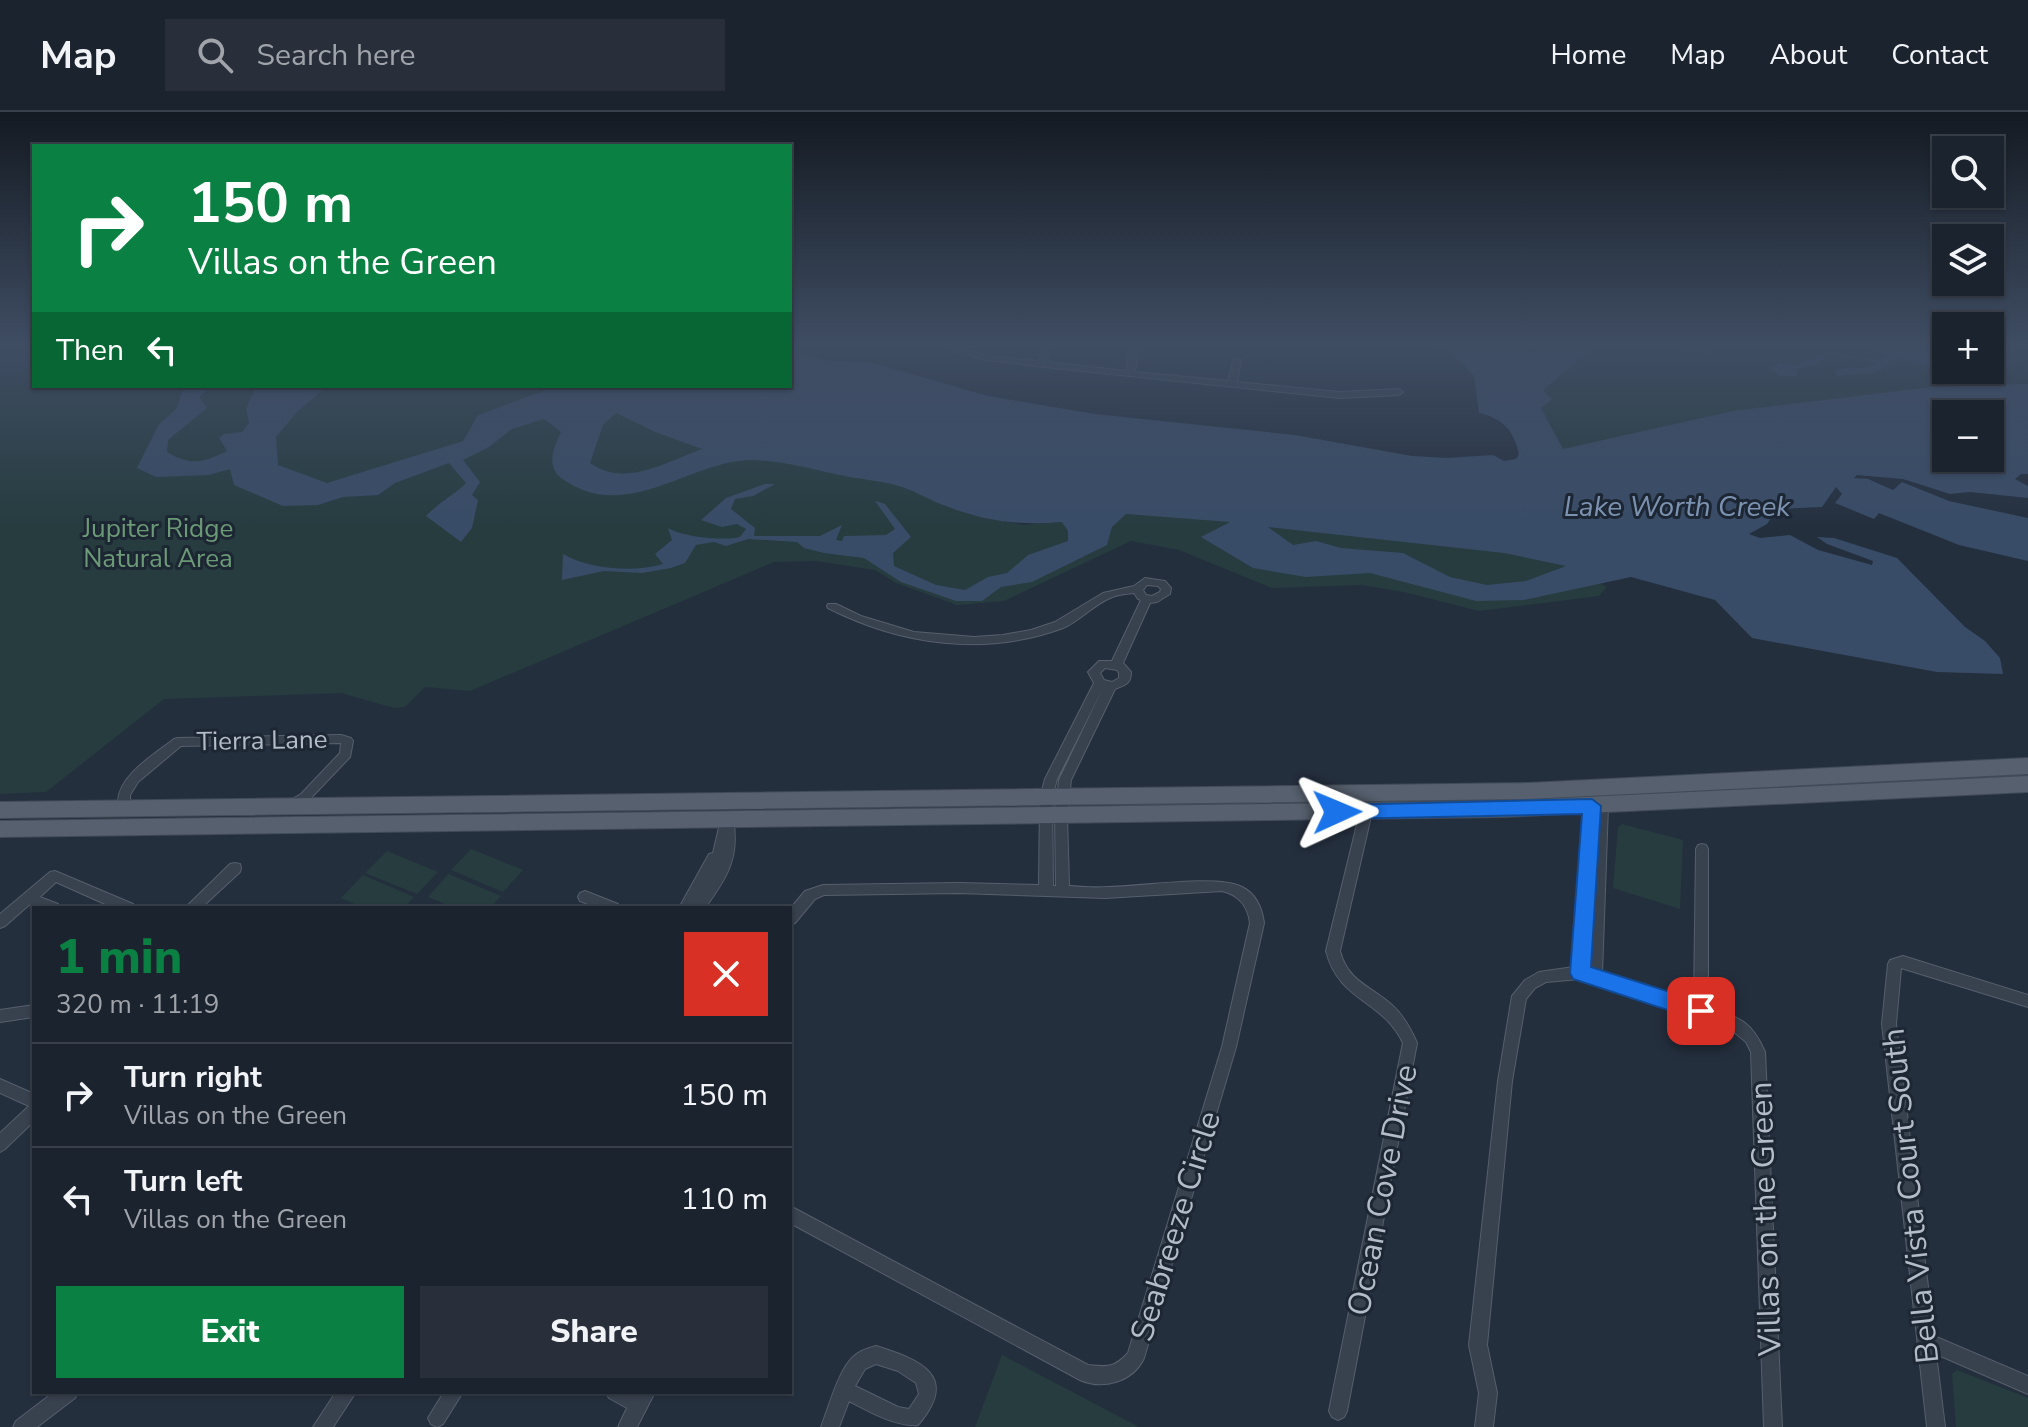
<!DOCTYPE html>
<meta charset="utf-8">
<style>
:root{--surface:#1b232e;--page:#282f3a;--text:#f1f3f6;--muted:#a0a4aa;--line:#39404a;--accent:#0b8043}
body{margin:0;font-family:"Nunito Sans",sans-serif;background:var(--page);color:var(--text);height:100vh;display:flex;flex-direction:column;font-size:30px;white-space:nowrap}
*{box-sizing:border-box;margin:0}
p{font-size:26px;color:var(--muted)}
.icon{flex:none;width:44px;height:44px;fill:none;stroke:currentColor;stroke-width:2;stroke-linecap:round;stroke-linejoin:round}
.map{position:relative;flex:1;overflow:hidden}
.side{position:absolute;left:32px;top:794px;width:760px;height:488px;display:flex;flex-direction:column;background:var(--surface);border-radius:0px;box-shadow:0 2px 6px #0004,0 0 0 2px var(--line)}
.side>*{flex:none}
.hud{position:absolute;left:32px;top:32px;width:760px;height:244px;border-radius:0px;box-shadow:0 2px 6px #0004,0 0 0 2px var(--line);background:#0b8043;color:#fff;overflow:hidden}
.fabs{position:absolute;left:1932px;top:24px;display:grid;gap:16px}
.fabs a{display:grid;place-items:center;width:72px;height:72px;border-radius:0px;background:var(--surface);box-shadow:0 2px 6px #0004,0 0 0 2px var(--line);font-size:40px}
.pin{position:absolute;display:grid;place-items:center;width:68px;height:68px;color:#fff;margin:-34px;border-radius:16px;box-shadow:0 4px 12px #0006}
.me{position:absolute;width:88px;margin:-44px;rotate:89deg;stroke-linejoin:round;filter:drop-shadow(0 0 6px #0008)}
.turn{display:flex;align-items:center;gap:28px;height:168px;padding:0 24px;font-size:36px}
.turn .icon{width:104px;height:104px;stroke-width:2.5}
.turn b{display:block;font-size:56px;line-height:68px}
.then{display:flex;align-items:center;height:76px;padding:0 24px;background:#0003;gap:16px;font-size:30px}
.round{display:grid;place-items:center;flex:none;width:84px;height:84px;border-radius:0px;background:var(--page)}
.overview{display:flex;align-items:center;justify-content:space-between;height:136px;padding:0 24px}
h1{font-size:48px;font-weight:800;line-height:60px;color:var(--accent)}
.action{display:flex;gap:16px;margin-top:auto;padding:16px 24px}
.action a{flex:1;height:92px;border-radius:0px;background:var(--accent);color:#fff;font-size:32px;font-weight:800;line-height:92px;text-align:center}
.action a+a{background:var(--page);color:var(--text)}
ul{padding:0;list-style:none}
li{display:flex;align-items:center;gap:24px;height:104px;padding:0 24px;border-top:2px solid var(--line)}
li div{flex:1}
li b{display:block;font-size:30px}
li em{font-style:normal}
header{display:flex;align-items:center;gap:48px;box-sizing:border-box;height:112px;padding:0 40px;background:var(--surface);border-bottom:2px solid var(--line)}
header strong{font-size:38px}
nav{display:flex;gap:44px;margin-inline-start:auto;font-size:28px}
.search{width:560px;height:72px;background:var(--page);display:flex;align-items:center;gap:20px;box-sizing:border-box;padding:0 28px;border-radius:0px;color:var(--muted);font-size:30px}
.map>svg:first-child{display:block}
.green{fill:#263c3f}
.water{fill:#394c67;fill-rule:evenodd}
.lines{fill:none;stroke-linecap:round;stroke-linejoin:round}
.street-casing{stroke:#565f6c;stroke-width:2}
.primary-casing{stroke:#414a57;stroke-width:2}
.street{fill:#38414e;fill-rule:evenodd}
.primary{fill:#56606e;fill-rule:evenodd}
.route{fill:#1a73e8;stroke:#114b97;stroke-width:2}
.labels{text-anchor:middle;stroke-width:6;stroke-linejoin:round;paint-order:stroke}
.park-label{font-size:26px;fill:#6b9a76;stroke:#1d2633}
.street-label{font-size:26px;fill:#b4bcc9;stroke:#1d2633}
.water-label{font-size:28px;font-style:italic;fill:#7c92b1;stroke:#1d2633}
.near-street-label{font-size:32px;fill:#b4bcc9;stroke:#1d2633}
</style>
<header>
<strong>Map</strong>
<div class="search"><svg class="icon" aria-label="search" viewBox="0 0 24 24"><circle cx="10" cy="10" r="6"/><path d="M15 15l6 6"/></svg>Search here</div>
<nav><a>Home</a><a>Map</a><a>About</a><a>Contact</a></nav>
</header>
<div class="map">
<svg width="2028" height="1315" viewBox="0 0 2028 1315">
<rect width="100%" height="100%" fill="#242f3e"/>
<path class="green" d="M 0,231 L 34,231 L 34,274 L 601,274 L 903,375 L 971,403 L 1024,413 L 1143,397 L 1432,426 L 1566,451 L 1607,475 L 1599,484 L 1479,499 L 1404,480 L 1362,473 L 1272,476 L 1179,438 L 1131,429 L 1004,489 L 957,493 L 896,471 L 875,458 L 816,449 L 774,450 L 470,579 L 425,575 L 405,595 L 394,596 L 341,581 L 164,587 L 46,680 L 0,682 Z
M 1594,231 L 1946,231 L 1946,258 L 1990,258 L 1990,231 L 2028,231 L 2028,275 L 1585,342 L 1551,334 L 1541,311 L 1540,270 Z
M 1622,712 L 1683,728 L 1680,797 L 1613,776 L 1618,715 Z
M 471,737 L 523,758 L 503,780 L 451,758 Z
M 387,739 L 438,760 L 417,782 L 365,761 Z
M 448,762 L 449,762 L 501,784 L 490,796 L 455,796 L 428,785 Z
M 363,763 L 414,785 L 404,796 L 364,796 L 341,786 Z
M 1002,1243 L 1139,1315 L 975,1315 Z
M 1957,1258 L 2028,1286 L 2028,1315 L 1956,1315 L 1952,1262 Z"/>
<path class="water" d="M 1332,231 L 1503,231 L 1531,240 L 1535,238 L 1531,231 L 1721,231 L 1710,242 L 1644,233 L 1594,235 L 1543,278 L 1552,287 L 1541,296 L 1563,337 L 1733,299 L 1932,275 L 2028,272 L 2028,362 L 2021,362 L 2015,367 L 2028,374 L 2028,386 L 1970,380 L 1950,382 L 1903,367 L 1857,363 L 1854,366 L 1868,367 L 1893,378 L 1902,370 L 1949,389 L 2028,406 L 2028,449 L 1959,433 L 1879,401 L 1874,407 L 1835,391 L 1842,382 L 1836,375 L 1822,395 L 1777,397 L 1767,412 L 1749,422 L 1760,426 L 1790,423 L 1818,438 L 1872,453 L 1873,449 L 1827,432 L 1817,425 L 1834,426 L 1897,446 L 1965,515 L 1985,529 L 2000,546 L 2003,562 L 1937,560 L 1752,526 L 1715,488 L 1631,465 L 1524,488 L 1476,489 L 1370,461 L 1306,465 L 1253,456 L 1201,425 L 1230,410 L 1126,402 L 1112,415 L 1107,433 L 1032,470 L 1001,475 L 982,489 L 956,489 L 901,470 L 864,446 L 824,441 L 804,436 L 797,430 L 748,427 L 726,434 L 714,430 L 696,433 L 685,451 L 671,456 L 642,461 L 604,459 L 562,468 L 563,442 C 589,457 634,461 663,452 L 655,442 L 672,428 L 668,416 C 683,425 722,429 740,425 L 746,417 L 737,412 L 722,415 L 701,408 L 726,386 L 765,372 L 775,372 L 753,384 L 735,387 L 731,397 L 755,416 L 754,424 L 820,424 L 842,413 L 836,428 L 842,429 L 844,424 L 886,423 L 895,417 L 875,389 L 885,392 L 911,425 L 893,441 L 894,454 L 936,473 L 965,478 L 988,465 L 1007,461 L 1028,443 L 1068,429 L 1068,419 L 1062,410 C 1020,414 983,409 943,393 C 930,388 918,381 905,376 C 886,369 864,368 845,364 C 814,358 782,348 749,348 C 689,350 626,411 564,368 C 545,356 553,336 561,320 L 544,307 L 512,317 L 489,335 L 463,348 L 480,370 L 472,383 L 478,388 L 472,416 L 461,430 L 426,404 C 439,390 453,384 466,371 L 449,351 L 395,371 L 378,383 L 343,385 L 318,393 L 283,394 L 234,373 L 230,357 L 209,363 L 156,365 L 137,356 L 159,312 L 177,296 L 182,280 L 191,274 L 212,274 L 199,285 L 207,296 L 168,328 L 167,340 C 190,354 203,351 227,339 L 219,326 L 224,322 L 242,320 L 249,311 L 246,297 L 255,277 L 252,274 L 327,274 L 297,300 L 276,325 L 278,353 L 327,371 L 463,329 L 478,303 L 557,274 L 790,274 L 790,237 L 827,249 L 869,250 L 988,284 L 1095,302 L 1295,323 L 1412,344 L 1447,346 L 1493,343 L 1504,349 L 1516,347 L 1519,342 C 1514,318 1502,306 1479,301 L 1474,264 L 1451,240 C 1410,232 1372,236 1332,231 ZM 616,301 L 655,320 L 702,337 C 666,350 625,376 590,351 L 603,313 ZM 1946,302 L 1990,302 L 1990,346 L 1946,346 ZM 1268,415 L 1504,441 L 1566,454 L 1526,469 L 1487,473 L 1450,465 L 1403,441 L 1341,436 L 1316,429 L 1293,433 Z
M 1832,231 L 1942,231 L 1946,238 L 1946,258 L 1953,258 L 1951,259 L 1898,246 L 1874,261 L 1835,264 L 1836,259 C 1849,252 1865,260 1877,251 L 1832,243 L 1814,253 L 1797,257 L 1797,264 L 1780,264 L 1770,256 L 1778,252 L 1796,253 L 1826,240 L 1878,248 L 1889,244 L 1872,238 Z"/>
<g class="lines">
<g class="street-casing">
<path id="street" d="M 928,231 L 943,231 L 987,244 L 1040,249 L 1042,231 L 1050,231 L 1048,250 L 1126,259 L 1131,231 L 1139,231 L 1135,260 L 1228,269 L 1233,248 L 1237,246 L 1241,248 L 1237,270 L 1340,280 L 1399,277 L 1403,280 L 1399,283 L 1340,286 L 1044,255 L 987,248 Z
M 1145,466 L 1165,469 L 1171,476 L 1170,482 L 1157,490 L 1150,491 L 1123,551 L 1131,560 C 1131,572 1125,573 1115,577 L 1071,668 L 1067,704 L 1069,774 C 1082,775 1094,776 1107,775 C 1139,775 1217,762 1242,775 C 1256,782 1262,796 1264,811 L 1236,935 L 1144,1246 C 1133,1270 1103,1278 1080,1268 L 790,1111 L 790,1094 L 1088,1253 C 1108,1255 1114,1256 1128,1241 L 1222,935 L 1250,811 C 1248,794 1239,783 1222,779 L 1105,786 L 959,781 L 824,783 L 815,787 L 795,811 L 790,813 L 790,797 L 805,779 L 823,773 L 959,771 L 1039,773 L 1040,686 L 1045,667 L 1094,571 L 1088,560 L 1099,549 L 1112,549 L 1141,488 L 1138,487 L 1134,481 C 1126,482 1118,482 1110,486 C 1093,493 1080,509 1063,516 C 985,545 901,533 828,496 L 827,494 L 828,492 L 836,492 L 861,504 L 914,520 L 974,525 L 1003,523 L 1031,518 L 1055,510 L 1103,481 L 1134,474 ZM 1147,473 L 1158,474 L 1161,477 L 1160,480 L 1152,484 L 1146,483 L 1143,478 ZM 1105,556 L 1117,558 L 1119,561 L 1119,566 L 1112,570 L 1104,568 L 1100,561 ZM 1103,576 L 1059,668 L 1055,704 L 1056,774 L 1053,774 L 1052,686 L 1057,667 Z
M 341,623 L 351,626 L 353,629 L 350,645 L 309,688 L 291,698 L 287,696 L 285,693 L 287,690 L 301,682 L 340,641 L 341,631 L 181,634 L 138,670 L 130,683 L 130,687 L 138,697 L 136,700 L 128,700 L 118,689 C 119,663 155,642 174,627 L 178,626 Z
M 1592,689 L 1597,692 L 1602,689 L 1606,691 L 1608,694 L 1602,862 L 1694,891 L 1696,737 L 1698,733 L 1702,732 L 1706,733 L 1708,737 L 1708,896 C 1740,906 1751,908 1765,940 L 1782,1315 L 1764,1315 L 1751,940 L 1746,930 L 1728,915 L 1580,867 L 1546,870 L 1535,876 L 1526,887 L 1512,969 L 1487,1233 L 1497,1281 L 1493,1315 L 1475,1315 L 1479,1281 L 1469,1233 L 1498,969 L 1512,884 L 1525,868 L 1539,860 L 1574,855 L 1586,694 L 1588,691 ZM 1591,800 L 1588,858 L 1587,857 Z
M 1366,695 L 1370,697 L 1372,700 L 1340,839 C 1348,870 1371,874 1392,893 C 1404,904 1411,917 1417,931 L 1347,1299 L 1344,1305 L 1338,1308 L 1332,1305 L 1329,1299 L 1403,931 C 1382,887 1339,890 1326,839 L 1360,700 L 1362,697 Z
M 727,702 L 731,704 L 733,707 C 740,745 727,766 705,796 L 679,796 L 709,742 L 713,741 L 721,707 L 723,704 Z
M 235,751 L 240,752 L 241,756 L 240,760 L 201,796 L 185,796 L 230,752 Z
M 55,759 L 133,792 L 135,796 L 114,796 L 56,770 L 40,785 L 58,792 L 60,796 L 39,796 L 30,792 L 5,814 L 0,816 L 0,802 L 50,760 Z
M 585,779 L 618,792 L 620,796 L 598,796 L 580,789 L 578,785 L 580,781 Z
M 1903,844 L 2028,883 L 2028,895 L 1901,856 L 1896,912 L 1934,1224 L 2028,1264 L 2028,1282 L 1936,1242 L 1945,1315 L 1927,1315 L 1882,912 L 1888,852 L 1890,848 Z
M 34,893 L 34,905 L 0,910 L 0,898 Z
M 0,967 L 34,982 L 34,1009 L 5,1037 L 0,1040 L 0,1021 L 29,994 L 0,981 Z
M 876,1234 C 921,1248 960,1264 918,1313 C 896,1315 868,1299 849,1289 L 839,1315 L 821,1315 C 829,1295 838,1259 853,1245 C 859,1239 868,1236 876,1234 ZM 876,1252 L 898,1259 L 916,1271 L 919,1282 L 909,1297 L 898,1295 L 855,1274 L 865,1257 Z
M 54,1280 L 78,1280 L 75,1286 L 37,1315 L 13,1315 L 16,1309 Z
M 336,1280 L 356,1280 L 333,1315 L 313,1315 Z
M 444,1280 L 463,1280 L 443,1312 L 437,1315 L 431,1312 L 428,1306 Z
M 606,1280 L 655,1280 L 637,1315 L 618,1315 L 627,1296 L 609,1286 Z"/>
</g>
<g class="primary-casing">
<path id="primary" d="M 2028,646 L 2028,662 L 1528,687 L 0,706 L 0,690 L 1528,671 Z
M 2028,664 L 2028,680 L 1503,705 L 0,725 L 0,709 L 1503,689 Z"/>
</g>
<use href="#street" class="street"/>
<use href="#primary" class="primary"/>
</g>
<linearGradient id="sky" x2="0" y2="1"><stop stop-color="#141a22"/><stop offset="0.56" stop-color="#3f4d63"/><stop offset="1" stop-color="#3f4d63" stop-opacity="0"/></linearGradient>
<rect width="2028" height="416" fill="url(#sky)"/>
<path class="route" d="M 1592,687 L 1601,694 L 1591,855 L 1708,892 L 1712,899 L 1708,906 L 1701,909 L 1573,867 L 1570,861 L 1582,702 L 1337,707 L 1331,705 L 1328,700 L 1331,695 L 1337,693 Z"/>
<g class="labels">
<g class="park-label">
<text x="158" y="425">Jupiter Ridge<tspan x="158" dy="30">Natural Area</tspan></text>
</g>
<g class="street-label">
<text transform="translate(262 628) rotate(-1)" y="9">Tierra Lane</text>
</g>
<g class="water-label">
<text x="1677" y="404">Lake Worth Creek</text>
</g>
<g class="near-street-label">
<text transform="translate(1382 1078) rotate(-79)" y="11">Ocean Cove Drive</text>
<text transform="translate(1910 1084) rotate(-96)" y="11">Bella Vista Court South</text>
<text transform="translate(1765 1107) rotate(-92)" y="11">Villas on the Green</text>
<text transform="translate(1175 1114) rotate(-73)" y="11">Seabreeze Circle</text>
</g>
</g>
</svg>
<div class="fabs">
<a><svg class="icon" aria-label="search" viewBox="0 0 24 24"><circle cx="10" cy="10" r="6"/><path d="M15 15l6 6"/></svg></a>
<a><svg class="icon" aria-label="layers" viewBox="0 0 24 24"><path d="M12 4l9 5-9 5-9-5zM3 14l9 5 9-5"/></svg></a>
<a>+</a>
<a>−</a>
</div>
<div class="pin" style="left:1701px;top:899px;background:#d93025"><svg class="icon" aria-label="arrive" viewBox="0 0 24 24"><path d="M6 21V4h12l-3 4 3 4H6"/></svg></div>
<svg class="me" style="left:1337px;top:700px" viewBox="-20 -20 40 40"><path d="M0-17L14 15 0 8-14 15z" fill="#1a73e8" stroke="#fff" stroke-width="4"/></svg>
<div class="hud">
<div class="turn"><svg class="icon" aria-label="right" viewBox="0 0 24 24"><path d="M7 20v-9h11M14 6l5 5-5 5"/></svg><div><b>150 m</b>Villas on the Green</div></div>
<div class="then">Then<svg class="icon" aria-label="left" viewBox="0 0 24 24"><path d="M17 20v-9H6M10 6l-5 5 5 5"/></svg></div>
</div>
<section class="side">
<div class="overview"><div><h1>1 min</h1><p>320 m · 11:19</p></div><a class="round" style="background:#d93025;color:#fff"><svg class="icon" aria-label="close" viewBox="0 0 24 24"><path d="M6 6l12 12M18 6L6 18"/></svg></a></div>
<ul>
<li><svg class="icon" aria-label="right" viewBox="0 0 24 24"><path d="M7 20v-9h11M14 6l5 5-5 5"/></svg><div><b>Turn right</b><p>Villas on the Green</p></div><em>150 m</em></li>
<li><svg class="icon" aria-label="left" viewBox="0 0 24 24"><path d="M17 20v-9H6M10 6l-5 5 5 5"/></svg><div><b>Turn left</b><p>Villas on the Green</p></div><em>110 m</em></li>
</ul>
<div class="action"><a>Exit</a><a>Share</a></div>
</section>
</div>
